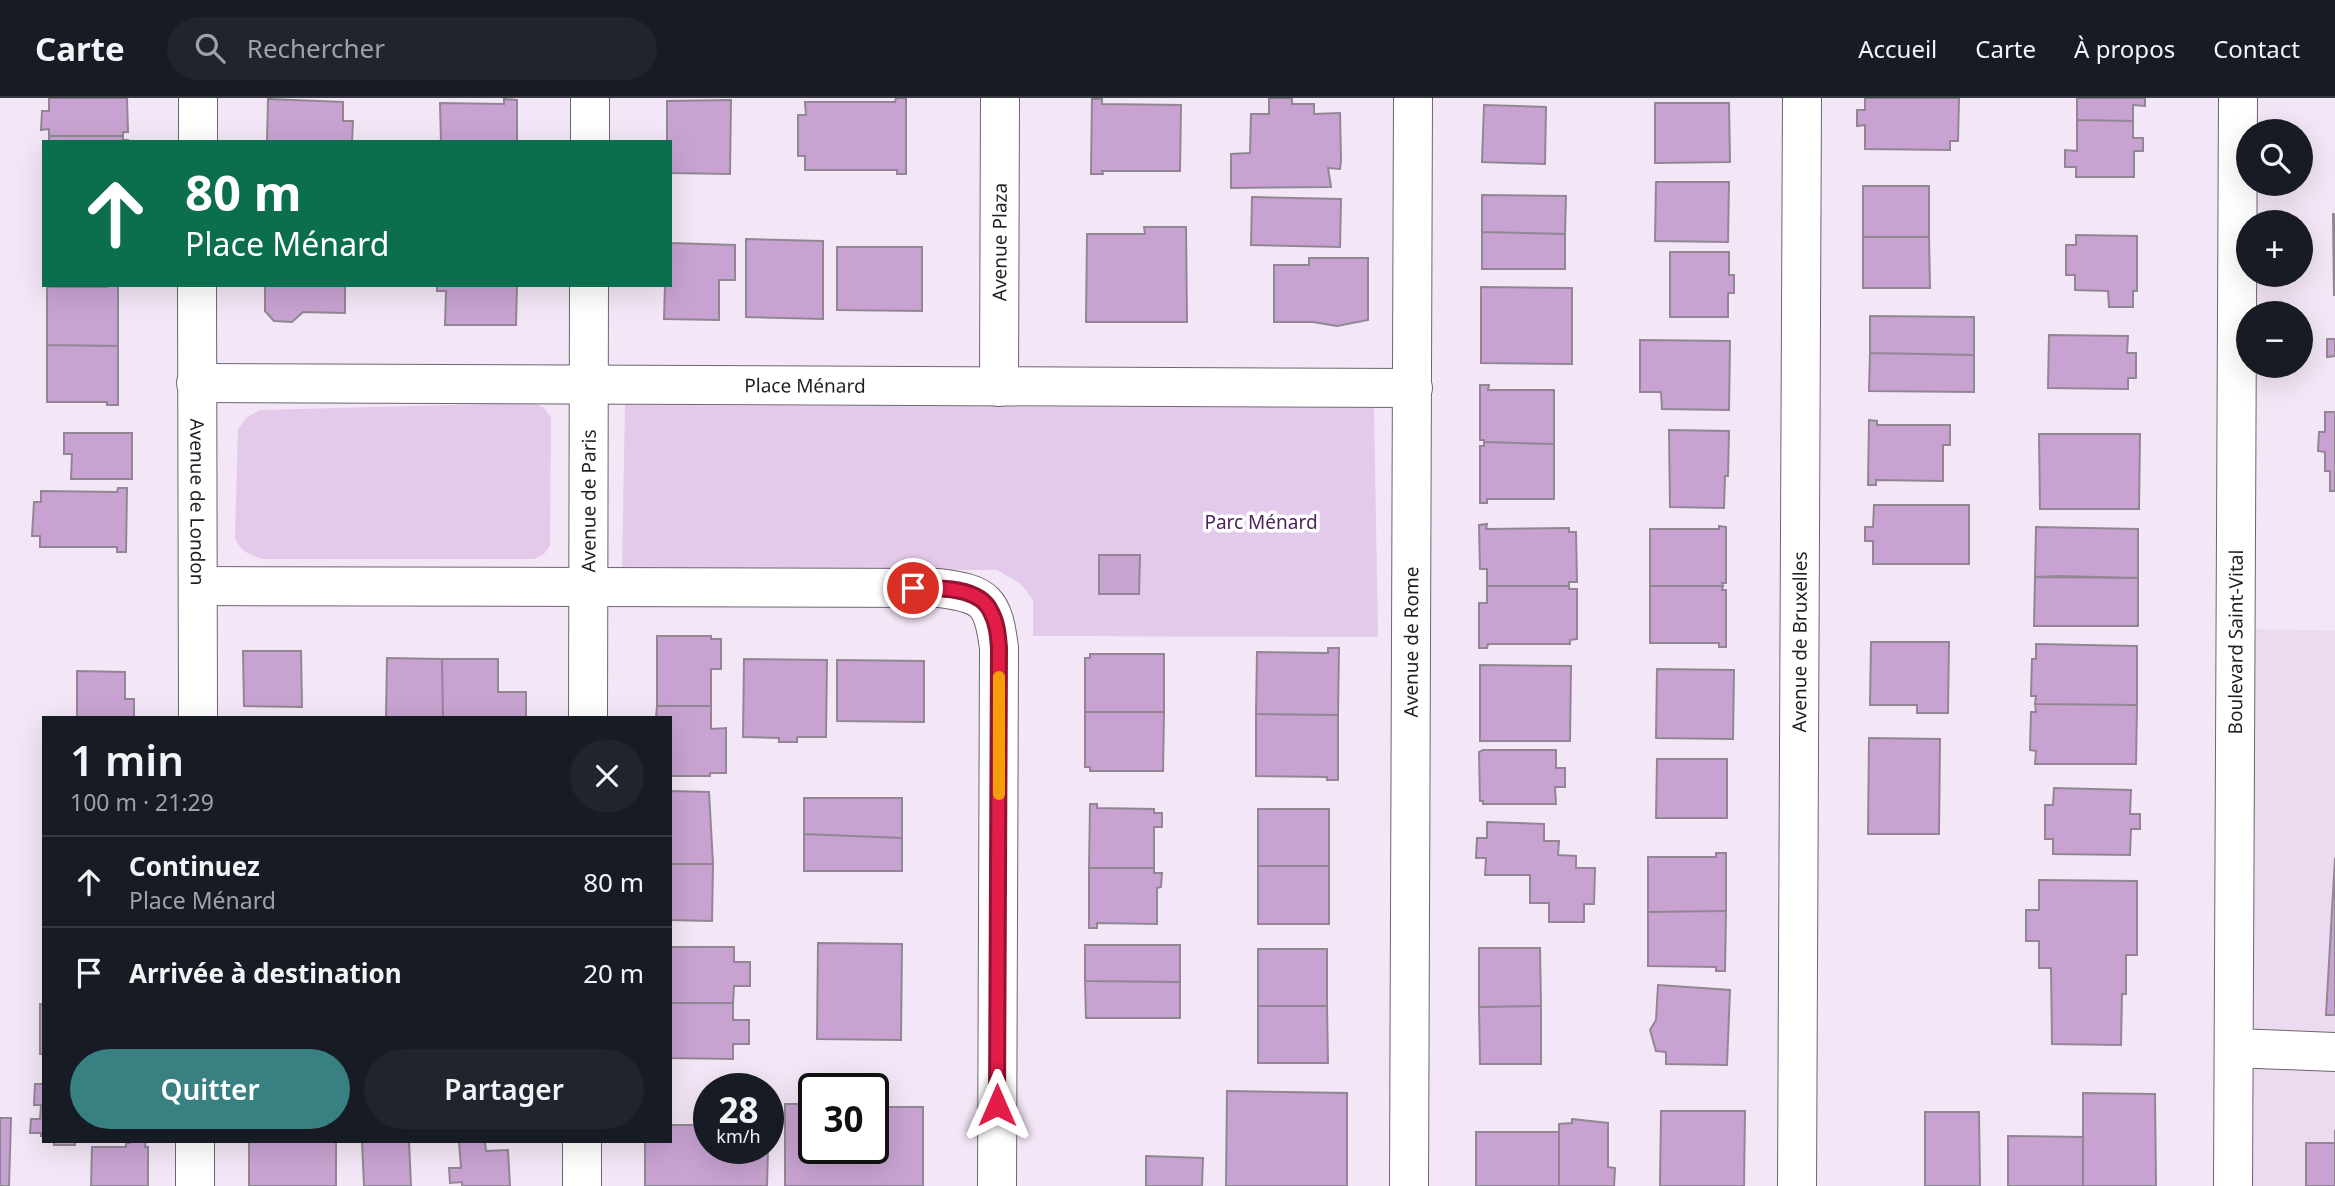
<!DOCTYPE html>
<html lang="fr">
<meta charset="utf-8">
<style>
:root{--surface:#171b24;--page:#20242c;--text:#f1f3f6;--muted:#9ea1a6;--line:#363941;--accent:#388082}
body{margin:0;font-family:"Noto Sans",sans-serif;background:var(--page);color:var(--text);height:100vh;display:flex;flex-direction:column;font-size:26px;white-space:nowrap}
*{box-sizing:border-box;margin:0}
p{font-size:23px;color:var(--muted)}
.icon{flex:none;width:38px;height:38px;fill:none;stroke:currentColor;stroke-width:2;stroke-linecap:round;stroke-linejoin:round}
.map{position:relative;flex:1;overflow:hidden}
.details{position:absolute;left:42px;top:618px;width:630px;height:427px;display:flex;flex-direction:column;background:var(--surface);border-radius:0px;box-shadow:0 7px 28px #0002}
.details>*{flex:none}
.hud{position:absolute;left:42px;top:42px;width:630px;height:147px;border-radius:0px;box-shadow:0 7px 28px #0002;background:#0b6e4f;color:#fff;overflow:hidden}
.tools{position:absolute;left:2236px;top:21px;display:grid;gap:14px}
.tools a{display:grid;place-items:center;width:77px;height:77px;border-radius:50%;background:var(--surface);box-shadow:0 7px 28px #0002;font-size:35px}
.speed{position:absolute;left:693px;top:975px;display:flex;gap:14px;font-size:35px;font-weight:700;text-align:center}
.speed>*{display:grid;place-content:center;width:91px;height:91px;border-radius:50%;background:var(--surface);box-shadow:0 7px 28px #0002;line-height:1}
.speed small{font-size:18px;font-weight:400}
.speed .limit{border:4px solid #111;border-radius:10px;background:#fff;color:#111}
.pin{position:absolute;display:grid;place-items:center;width:60px;height:60px;color:#fff;margin:-30px;border:4px solid #fff;border-radius:50%;box-shadow:0 2px 7px #0007}
.me{position:absolute;width:77px;margin:-38px;rotate:0deg;stroke-linejoin:round;filter:drop-shadow(0 0 5px #0008)}
.turn{display:flex;align-items:center;gap:24px;height:147px;padding:0 28px;font-size:32px}
.turn .icon{width:91px;height:91px;stroke-width:2.5}
.turn b{display:block;font-size:49px;line-height:60px}
.round{display:grid;place-items:center;flex:none;width:74px;height:74px;border-radius:37px;background:var(--page)}
.overview{display:flex;align-items:center;justify-content:space-between;height:119px;padding:0 28px}
h1{font-size:42px;font-weight:600;line-height:52px}
.button{display:flex;gap:14px;margin-top:auto;padding:14px 28px}
.button a{flex:1;height:80px;border-radius:42px;background:var(--accent);color:#fff;font-size:28px;font-weight:600;line-height:80px;text-align:center}
.button a+a{background:var(--page);color:var(--text)}
ul{padding:0;list-style:none}
li{display:flex;align-items:center;gap:21px;height:91px;padding:0 28px;border-top:2px solid var(--line)}
li div{flex:1}
li b{display:block;font-size:26px}
li em{font-style:normal}
header{display:flex;align-items:center;gap:42px;box-sizing:border-box;height:98px;padding:0 35px;background:var(--surface);border-bottom:2px solid var(--line)}
header strong{font-size:33px}
nav{display:flex;gap:38px;margin-inline-start:auto;font-size:24px}
.search{width:490px;height:63px;background:var(--page);display:flex;align-items:center;gap:18px;box-sizing:border-box;padding:0 24px;border-radius:38px;color:var(--muted);font-size:26px}
.map>svg:first-child{display:block}
.built{fill:#ebdaf0}
.green{fill:#e3caea}
.building{fill:#c8a3d1;stroke:#928695;stroke-width:2}
.lines{fill:none;stroke-linecap:round;stroke-linejoin:round}
.minor-casing{stroke:#6f6472;stroke-width:40}
.minor{stroke:#fff;stroke-width:38}
.route-casing{stroke:#92132f;stroke-width:18}
.route{stroke:#e11d48;stroke-width:12}
.slow{stroke:#f59e0b;stroke-width:12}
.labels{text-anchor:middle;stroke-width:7;stroke-linejoin:round;paint-order:stroke}
.street-label{font-size:19px;fill:#221d23;stroke:#fff}
.park-label{font-size:19px;fill:#4f225b;stroke:#fff}
</style>
<header>
<strong>Carte</strong>
<div class="search"><svg class="icon" aria-label="search" viewBox="0 0 24 24"><circle cx="10" cy="10" r="6"/><path d="M15 15l6 6"/></svg>Rechercher</div>
<nav><a>Accueil</a><a>Carte</a><a>À propos</a><a>Contact</a></nav>
</header>
<div class="map">
<svg width="2335" height="1088" viewBox="0 0 2335 1088">
<rect width="100%" height="100%" fill="#f3e6f6"/>
<path class="built" d="M 2256,531 L 2335,533 L 2335,1088 L 2236,1088 Z"/>
<path class="green" d="M 533,305 L 543,309 L 551,319 L 550,448 L 544,456 L 534,461 L 263,461 C 250,457 239,453 235,439 L 238,331 L 247,319 L 260,312 Z
M 625,307 L 1374,310 L 1378,539 L 1033,538 L 1033,502 L 1021,486 L 997,472 L 622,470 Z"/>
<path class="building" d="M 49,0 L 127,0 L 128,34 L 123,34 L 123,38 L 49,38 L 49,31 L 41,32 L 42,13 L 49,13 Z
M 896,0 L 906,0 L 906,76 L 897,76 L 897,72 L 805,72 L 805,58 L 798,58 L 798,17 L 806,17 L 805,4 L 895,4 Z
M 1269,0 L 1292,0 L 1292,6 L 1314,6 L 1314,16 L 1340,15 L 1341,63 L 1340,71 L 1328,70 L 1331,89 L 1231,90 L 1231,56 L 1250,55 L 1251,16 L 1269,16 Z
M 1865,0 L 1959,0 L 1958,43 L 1950,43 L 1950,52 L 1865,51 L 1865,27 L 1857,28 L 1857,12 L 1865,12 Z
M 2077,0 L 2145,0 L 2145,8 L 2133,7 L 2133,23 L 2077,22 Z
M 268,1 L 343,4 L 343,23 L 353,23 L 352,44 L 267,44 Z
M 504,1 L 517,2 L 517,44 L 441,44 L 440,5 L 504,6 Z
M 1092,1 L 1102,1 L 1102,6 L 1181,7 L 1180,73 L 1102,73 L 1103,76 L 1091,76 Z
M 731,2 L 730,76 L 670,75 L 670,44 L 667,44 L 667,3 Z
M 1655,5 L 1729,5 L 1730,64 L 1655,65 Z
M 1484,7 L 1546,9 L 1545,66 L 1482,64 Z
M 2077,22 L 2133,23 L 2133,40 L 2143,40 L 2143,53 L 2134,53 L 2134,79 L 2076,79 L 2076,69 L 2065,69 L 2065,52 L 2077,53 Z
M 49,38 L 123,38 L 123,42 L 128,42 L 128,44 L 49,44 Z
M 1656,84 L 1729,84 L 1728,144 L 1655,143 Z
M 1863,88 L 1929,88 L 1929,139 L 1863,139 Z
M 1482,97 L 1566,98 L 1565,136 L 1482,134 Z
M 1252,99 L 1341,101 L 1340,149 L 1251,147 Z
M 2333,116 L 2335,116 L 2335,197 L 2334,197 Z
M 1144,129 L 1186,129 L 1187,224 L 1086,224 L 1087,136 L 1145,136 Z
M 1482,134 L 1565,136 L 1565,171 L 1482,171 Z
M 2076,137 L 2137,138 L 2137,193 L 2133,193 L 2133,209 L 2109,209 L 2108,193 L 2075,192 L 2075,177 L 2066,177 L 2066,147 L 2076,147 Z
M 1863,139 L 1929,139 L 1930,190 L 1863,190 Z
M 746,141 L 823,143 L 823,221 L 746,219 Z
M 670,145 L 735,147 L 735,182 L 719,182 L 719,222 L 664,221 L 665,187 L 670,187 Z
M 837,149 L 922,149 L 922,213 L 837,212 Z
M 1670,154 L 1729,154 L 1729,177 L 1734,177 L 1734,195 L 1728,195 L 1728,219 L 1670,219 Z
M 1309,160 L 1368,160 L 1368,222 L 1337,228 L 1313,224 L 1274,224 L 1274,167 L 1309,167 Z
M 107,187 L 118,187 L 118,248 L 47,247 L 47,189 L 107,189 Z
M 265,187 L 345,187 L 345,215 L 303,214 L 292,224 L 274,223 L 265,213 Z
M 437,187 L 517,187 L 516,227 L 445,227 L 446,193 L 437,193 Z
M 1481,189 L 1572,190 L 1572,266 L 1481,265 Z
M 1870,218 L 1974,219 L 1974,257 L 1870,255 Z
M 2049,237 L 2128,238 L 2127,255 L 2136,255 L 2136,280 L 2128,280 L 2128,291 L 2048,290 Z
M 2327,241 L 2335,241 L 2335,258 L 2327,259 Z
M 1640,242 L 1730,243 L 1729,312 L 1662,311 L 1661,294 L 1640,294 Z
M 47,247 L 118,248 L 118,307 L 107,307 L 107,304 L 47,304 Z
M 1870,255 L 1974,257 L 1974,294 L 1869,293 Z
M 1480,287 L 1489,287 L 1488,292 L 1554,292 L 1554,346 L 1484,344 L 1484,342 L 1480,342 Z
M 2325,314 L 2335,314 L 2335,393 L 2330,393 L 2330,373 L 2325,373 L 2325,354 L 2318,353 L 2319,334 L 2325,334 Z
M 1869,322 L 1877,323 L 1877,327 L 1950,327 L 1950,347 L 1943,347 L 1943,383 L 1876,382 L 1876,387 L 1868,387 Z
M 1669,332 L 1729,333 L 1728,378 L 1725,378 L 1724,410 L 1670,409 Z
M 64,335 L 132,335 L 132,381 L 71,381 L 72,356 L 64,356 Z
M 2039,336 L 2140,336 L 2139,411 L 2040,411 Z
M 1484,344 L 1554,346 L 1554,401 L 1487,401 L 1487,405 L 1480,405 L 1480,348 L 1484,348 Z
M 118,390 L 127,390 L 126,454 L 117,454 L 117,449 L 40,449 L 40,438 L 32,438 L 34,404 L 41,404 L 41,393 L 117,394 Z
M 1874,407 L 1969,407 L 1969,466 L 1873,466 L 1873,443 L 1865,443 L 1865,429 L 1873,429 Z
M 1487,426 L 1486,431 L 1569,430 L 1569,434 L 1576,434 L 1577,484 L 1569,484 L 1569,488 L 1487,488 L 1487,471 L 1480,471 L 1479,427 Z
M 1719,428 L 1726,429 L 1726,485 L 1722,485 L 1723,488 L 1650,488 L 1650,431 L 1719,431 Z
M 2036,429 L 2138,431 L 2138,480 L 2035,479 Z
M 1099,457 L 1140,457 L 1139,496 L 1099,496 Z
M 2058,478 L 2138,480 L 2138,528 L 2034,528 L 2035,479 Z
M 1487,488 L 1569,488 L 1569,491 L 1577,491 L 1577,541 L 1570,542 L 1570,546 L 1488,546 L 1487,550 L 1479,550 L 1479,505 L 1487,505 Z
M 1650,488 L 1723,488 L 1722,492 L 1726,492 L 1726,549 L 1719,549 L 1719,545 L 1650,545 Z
M 657,538 L 711,538 L 711,541 L 721,541 L 721,571 L 711,571 L 711,608 L 657,608 Z
M 1871,544 L 1949,544 L 1948,615 L 1917,615 L 1917,607 L 1870,607 Z
M 2036,546 L 2137,548 L 2137,607 L 2035,606 L 2036,598 L 2031,598 L 2032,561 L 2036,561 Z
M 1328,550 L 1339,550 L 1338,617 L 1256,616 L 1257,554 L 1328,555 Z
M 243,553 L 301,553 L 302,609 L 244,608 Z
M 1090,556 L 1164,556 L 1164,614 L 1085,614 L 1085,560 L 1090,560 Z
M 387,560 L 442,561 L 443,620 L 386,620 Z
M 442,561 L 498,561 L 498,594 L 526,594 L 526,620 L 443,620 Z
M 744,561 L 827,562 L 826,639 L 797,639 L 797,644 L 779,644 L 779,640 L 743,639 Z
M 837,562 L 924,563 L 924,624 L 837,623 Z
M 1480,567 L 1571,568 L 1570,643 L 1480,643 Z
M 1657,571 L 1734,572 L 1733,641 L 1656,640 Z
M 77,573 L 125,574 L 125,601 L 134,601 L 134,620 L 77,620 Z
M 2035,606 L 2137,607 L 2136,666 L 2035,666 L 2036,653 L 2030,652 L 2031,614 L 2036,614 Z
M 657,608 L 711,608 L 711,631 L 726,630 L 726,675 L 710,675 L 710,678 L 670,678 L 670,620 L 656,620 Z
M 1085,614 L 1164,614 L 1163,673 L 1090,673 L 1090,669 L 1085,669 Z
M 1256,616 L 1338,617 L 1338,682 L 1327,682 L 1327,679 L 1256,678 Z
M 1869,640 L 1940,641 L 1939,736 L 1868,736 Z
M 1483,652 L 1556,652 L 1556,670 L 1565,670 L 1565,689 L 1555,689 L 1556,706 L 1483,706 L 1483,703 L 1480,703 L 1479,654 Z
M 1657,661 L 1727,661 L 1727,720 L 1656,720 Z
M 2054,690 L 2131,692 L 2130,716 L 2140,716 L 2140,731 L 2131,731 L 2130,757 L 2053,756 L 2053,741 L 2045,741 L 2045,707 L 2053,707 Z
M 670,693 L 709,694 L 713,766 L 670,766 Z
M 804,700 L 902,700 L 902,740 L 804,736 Z
M 1090,706 L 1097,706 L 1097,710 L 1154,711 L 1154,715 L 1162,715 L 1162,729 L 1154,729 L 1154,770 L 1089,770 Z
M 1258,711 L 1329,711 L 1329,768 L 1258,768 Z
M 1487,724 L 1544,726 L 1544,743 L 1559,743 L 1558,757 L 1576,758 L 1576,770 L 1595,770 L 1594,806 L 1584,806 L 1584,824 L 1549,824 L 1549,805 L 1530,805 L 1530,777 L 1485,777 L 1486,760 L 1476,760 L 1477,740 L 1487,740 Z
M 804,736 L 902,740 L 902,773 L 804,773 Z
M 1716,755 L 1726,755 L 1726,813 L 1648,814 L 1648,759 L 1716,759 Z
M 2335,760 L 2335,917 L 2326,917 Z
M 670,766 L 713,766 L 712,823 L 670,822 Z
M 1258,768 L 1329,768 L 1329,826 L 1258,826 Z
M 1089,770 L 1154,770 L 1154,775 L 1162,775 L 1161,789 L 1157,790 L 1157,826 L 1097,825 L 1097,830 L 1089,830 Z
M 2039,782 L 2137,783 L 2137,857 L 2126,857 L 2126,896 L 2122,896 L 2121,947 L 2052,946 L 2051,870 L 2039,870 L 2039,843 L 2026,843 L 2026,812 L 2039,812 Z
M 1726,813 L 1725,873 L 1716,873 L 1716,869 L 1648,868 L 1648,814 Z
M 818,845 L 902,846 L 901,942 L 817,941 Z
M 1085,847 L 1180,847 L 1180,884 L 1085,883 Z
M 670,849 L 734,849 L 734,864 L 750,864 L 750,888 L 734,888 L 733,905 L 670,905 Z
M 1479,850 L 1540,850 L 1541,908 L 1479,909 Z
M 1258,851 L 1327,851 L 1327,908 L 1258,908 Z
M 1085,883 L 1180,884 L 1180,920 L 1086,920 Z
M 1658,887 L 1730,892 L 1727,967 L 1666,966 L 1666,954 L 1656,953 L 1650,932 L 1656,922 Z
M 670,905 L 733,905 L 733,922 L 749,922 L 749,946 L 733,946 L 733,961 L 670,960 Z
M 40,906 L 44,906 L 44,956 L 40,956 Z
M 1258,908 L 1327,908 L 1328,965 L 1258,965 Z
M 1541,908 L 1541,966 L 1480,966 L 1479,909 Z
M 35,986 L 44,986 L 44,1038 L 41,1038 L 41,1035 L 30,1035 L 31,1021 L 40,1021 L 41,1007 L 34,1007 Z
M 1227,993 L 1347,995 L 1347,1088 L 1226,1088 Z
M 2083,995 L 2155,996 L 2156,1088 L 2083,1088 Z
M 785,1006 L 814,1006 L 814,1050 L 873,1050 L 873,1006 L 874,1009 L 923,1009 L 923,1088 L 785,1088 Z
M 1661,1013 L 1745,1013 L 1744,1088 L 1660,1088 Z
M 1925,1014 L 1979,1014 L 1980,1088 L 1925,1088 Z
M 0,1020 L 11,1020 L 9,1088 L 0,1088 Z
M 1572,1021 L 1608,1025 L 1608,1069 L 1615,1070 L 1614,1088 L 1559,1088 L 1559,1026 L 1572,1025 Z
M 670,1027 L 709,1027 L 709,1050 L 768,1050 L 767,1088 L 645,1088 L 645,1043 L 670,1043 Z
M 2335,1032 L 2335,1088 L 2306,1088 L 2306,1045 L 2335,1045 Z
M 1476,1034 L 1559,1034 L 1559,1088 L 1476,1088 Z
M 2008,1038 L 2083,1039 L 2083,1088 L 2008,1088 Z
M 54,1043 L 75,1043 L 75,1047 L 54,1047 Z
M 130,1043 L 146,1043 L 145,1049 L 148,1049 L 148,1088 L 91,1088 L 92,1049 L 126,1049 L 126,1045 L 130,1045 Z
M 249,1043 L 336,1043 L 336,1088 L 249,1088 Z
M 362,1043 L 409,1043 L 411,1088 L 364,1088 Z
M 459,1043 L 485,1043 L 486,1053 L 508,1052 L 510,1088 L 462,1088 L 462,1084 L 450,1085 L 449,1070 L 461,1070 Z
M 1146,1058 L 1203,1060 L 1202,1088 L 1146,1088 Z"/>
<g class="lines">
<g class="minor-casing">
<g id="minor">
<path d="M 198,44 L 198,0"/>
<path d="M 590,44 L 590,0"/>
<path id="s1" d="M 197,187 L 198,620"/>
<path id="s2" d="M 196,285 L 1413,290"/>
<path id="s3" d="M 999,289 L 1000,0"/>
<path d="M 199,488 L 939,490 C 986,496 993,503 999,550 L 997,1088"/>
<path id="s4" d="M 588,620 L 589,187"/>
<path d="M 2234,950 L 2335,954"/>
<path d="M 195,1088 L 195,1043"/>
<path d="M 582,1088 L 582,1043"/>
<path id="s5" d="M 1409,1088 L 1413,0"/>
<path id="s6" d="M 1797,1088 L 1802,0"/>
<path id="s7" d="M 2233,1088 L 2238,0"/>
</g>
</g>
<use href="#minor" class="minor"/>
</g>
<g class="lines">
<g class="route-casing">
<path id="route" d="M 913,490 C 936,490 978,488 990,512 C 997,524 998,537 999,550 L 997,1007"/>
</g>
<use href="#route" class="route"/>
<path class="slow" d="M 999,696 L 999,579"/>
</g>
<g class="labels">
<g class="street-label">
<text dy="7" stroke="none"><textPath href="#s3" startOffset="145">Avenue Plaza</textPath></text>
<text dy="7" stroke="none"><textPath href="#s2" startOffset="609">Place Ménard</textPath></text>
<text dy="7" stroke="none"><textPath href="#s1" startOffset="217">Avenue de London</textPath></text>
<text dy="7" stroke="none"><textPath href="#s4" startOffset="217">Avenue de Paris</textPath></text>
<text dy="7" stroke="none"><textPath href="#s5" startOffset="544">Avenue de Rome</textPath></text>
<text dy="7" stroke="none"><textPath href="#s6" startOffset="544">Avenue de Bruxelles</textPath></text>
<text dy="7" stroke="none"><textPath href="#s7" startOffset="544">Boulevard Saint-Vital</textPath></text>
</g>
<g class="park-label">
<text x="1261" y="431">Parc Ménard</text>
</g>
</g>
</svg>
<div class="tools">
<a><svg class="icon" aria-label="search" viewBox="0 0 24 24"><circle cx="10" cy="10" r="6"/><path d="M15 15l6 6"/></svg></a>
<a>+</a>
<a>−</a>
</div>
<div class="speed"><div>28<small>km/h</small></div><div class="limit">30</div></div>
<div class="pin" style="left:913px;top:490px;background:#d93025"><svg class="icon" aria-label="arrive" viewBox="0 0 24 24"><path d="M6 21V4h12l-3 4 3 4H6"/></svg></div>
<svg class="me" style="left:997px;top:1007px" viewBox="-20 -20 40 40"><path d="M0-17L14 15 0 8-14 15z" fill="#e11d48" stroke="#fff" stroke-width="4"/></svg>
<div class="hud">
<div class="turn"><svg class="icon" aria-label="ahead" viewBox="0 0 24 24"><path d="M12 20V5M6 11l6-6 6 6"/></svg><div><b>80 m</b>Place Ménard</div></div>
</div>
<section class="details">
<div class="overview"><div><h1>1 min</h1><p>100 m · 21:29</p></div><a class="round"><svg class="icon" aria-label="close" viewBox="0 0 24 24"><path d="M6 6l12 12M18 6L6 18"/></svg></a></div>
<ul>
<li><svg class="icon" aria-label="ahead" viewBox="0 0 24 24"><path d="M12 20V5M6 11l6-6 6 6"/></svg><div><b>Continuez</b><p>Place Ménard</p></div><em>80 m</em></li>
<li><svg class="icon" aria-label="arrive" viewBox="0 0 24 24"><path d="M6 21V4h12l-3 4 3 4H6"/></svg><div><b>Arrivée à destination</b></div><em>20 m</em></li>
</ul>
<div class="button"><a>Quitter</a><a>Partager</a></div>
</section>
</div>
